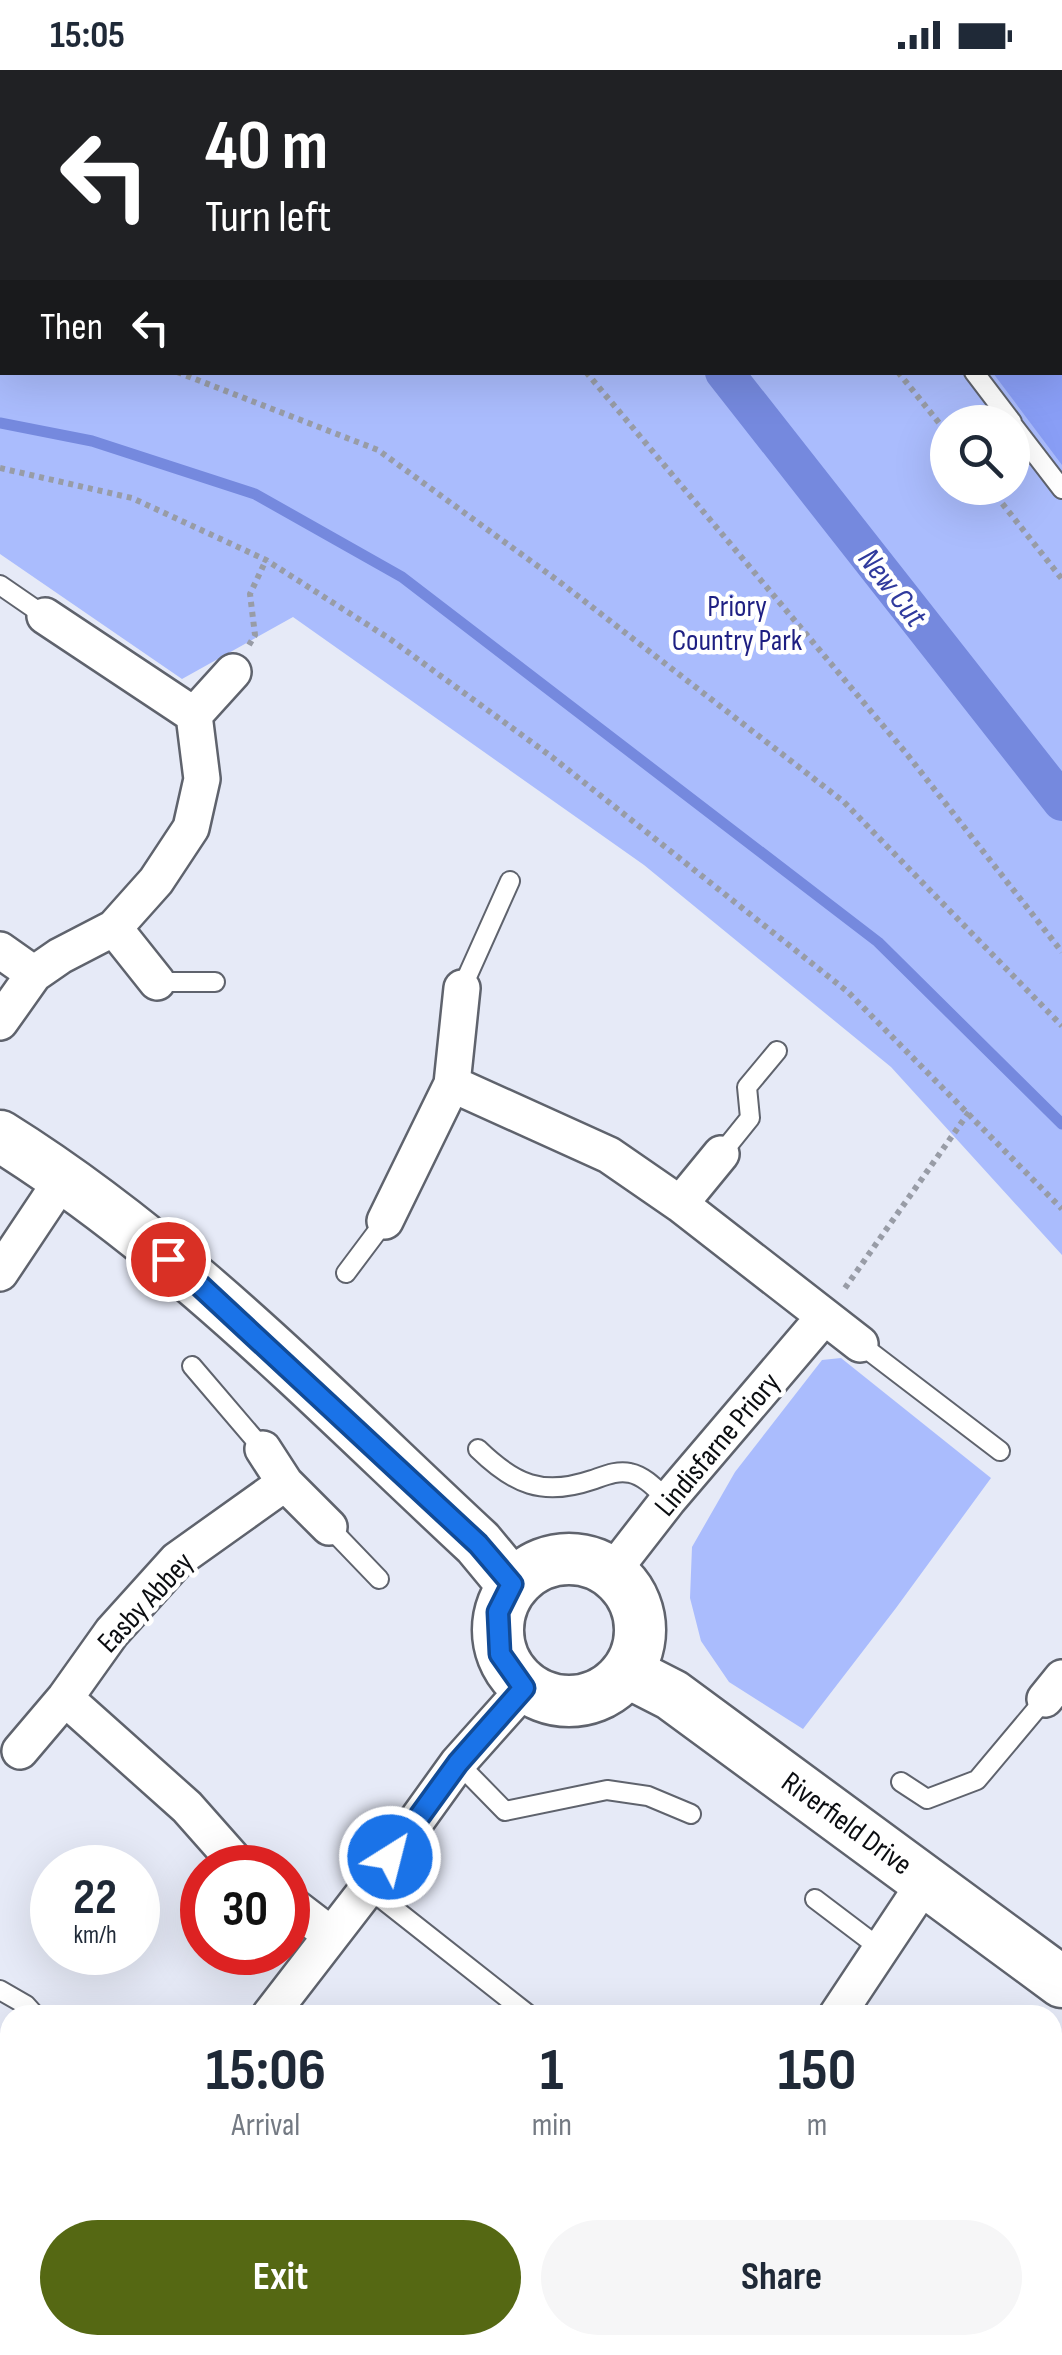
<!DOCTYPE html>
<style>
:root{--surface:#fff;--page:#f6f6f7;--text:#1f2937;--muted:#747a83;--accent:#556813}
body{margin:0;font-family:"Sofia Sans Condensed",sans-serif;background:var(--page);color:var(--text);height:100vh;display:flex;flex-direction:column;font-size:38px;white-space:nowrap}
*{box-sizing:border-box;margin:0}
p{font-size:32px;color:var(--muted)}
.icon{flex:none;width:55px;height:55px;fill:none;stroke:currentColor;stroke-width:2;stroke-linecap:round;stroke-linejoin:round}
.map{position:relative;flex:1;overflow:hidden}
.side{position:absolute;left:0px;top:1935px;width:1062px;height:350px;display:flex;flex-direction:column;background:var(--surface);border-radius:30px 30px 0 0;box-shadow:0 10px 40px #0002}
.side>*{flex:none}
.hud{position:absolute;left:0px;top:0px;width:1062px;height:305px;box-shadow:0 10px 40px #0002;background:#202124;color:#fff;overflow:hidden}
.fabs{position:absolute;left:930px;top:335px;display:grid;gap:20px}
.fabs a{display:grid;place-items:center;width:100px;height:100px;border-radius:50%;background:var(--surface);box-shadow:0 10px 40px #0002;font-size:50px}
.speed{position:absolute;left:30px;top:1775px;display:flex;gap:20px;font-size:50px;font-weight:700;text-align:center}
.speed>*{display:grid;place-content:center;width:130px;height:130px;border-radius:50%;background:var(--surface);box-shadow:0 10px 40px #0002;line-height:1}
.speed small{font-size:25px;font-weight:400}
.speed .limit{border:15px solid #d22;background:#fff;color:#111}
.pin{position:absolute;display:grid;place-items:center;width:85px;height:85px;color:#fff;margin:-42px;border:5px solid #fff;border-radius:50%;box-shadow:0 2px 10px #0007}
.me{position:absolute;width:110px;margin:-55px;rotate:36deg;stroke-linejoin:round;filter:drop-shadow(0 0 8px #0008)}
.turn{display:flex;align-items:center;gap:35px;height:210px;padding:0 40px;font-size:45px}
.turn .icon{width:130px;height:130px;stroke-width:2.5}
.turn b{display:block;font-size:70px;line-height:85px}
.then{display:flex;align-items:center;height:95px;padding:0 40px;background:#0003;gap:20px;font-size:38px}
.eta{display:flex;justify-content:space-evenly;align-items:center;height:170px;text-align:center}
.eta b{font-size:60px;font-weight:700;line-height:70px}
.button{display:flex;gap:20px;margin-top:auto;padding:20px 40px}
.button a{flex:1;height:115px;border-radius:60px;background:var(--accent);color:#fff;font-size:40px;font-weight:700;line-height:115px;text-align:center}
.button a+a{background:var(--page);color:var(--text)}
.status{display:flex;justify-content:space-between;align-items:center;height:70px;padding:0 50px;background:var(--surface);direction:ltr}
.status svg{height:28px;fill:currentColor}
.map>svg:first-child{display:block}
.green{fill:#aabcfd;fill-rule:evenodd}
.forest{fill:#899ef6}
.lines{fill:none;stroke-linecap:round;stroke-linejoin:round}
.stream{stroke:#7589de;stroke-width:11}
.canal{stroke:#7589de;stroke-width:38}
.lane-casing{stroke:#5f636d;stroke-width:22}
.street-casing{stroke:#5f636d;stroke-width:40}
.secondary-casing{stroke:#5f636d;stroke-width:55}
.path{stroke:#989ca6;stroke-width:6;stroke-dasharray:5 5;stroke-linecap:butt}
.lane{stroke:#fff;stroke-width:18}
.street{stroke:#fff;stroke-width:35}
.secondary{stroke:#fff;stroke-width:50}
.route-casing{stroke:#114b97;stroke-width:25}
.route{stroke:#1a73e8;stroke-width:18}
.labels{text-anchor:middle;stroke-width:9;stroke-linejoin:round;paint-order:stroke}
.park-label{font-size:30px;fill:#1e1f82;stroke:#fff}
.street-label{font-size:30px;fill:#0b0d11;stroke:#fff}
.water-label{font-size:32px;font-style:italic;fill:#2f3a9d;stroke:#fff}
</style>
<div class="status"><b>15:05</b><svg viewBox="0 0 49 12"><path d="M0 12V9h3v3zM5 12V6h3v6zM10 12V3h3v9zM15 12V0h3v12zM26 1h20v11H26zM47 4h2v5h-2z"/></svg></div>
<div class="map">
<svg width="1062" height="2285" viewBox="0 0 1062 2285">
<rect width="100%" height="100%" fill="#e6eaf7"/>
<path class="green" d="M 0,0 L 1062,0 L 1062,1185 L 891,997 L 644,795 L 293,547 L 182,609 L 0,484 ZM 2,2 L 1060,2 L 1060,302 L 2,302 ZM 948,352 L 1012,352 L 1012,418 L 948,418 Z
M 841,1288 L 991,1408 L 896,1538 L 803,1659 L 729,1612 L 701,1571 L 690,1528 L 692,1477 L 735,1402 L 822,1290 Z"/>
<path class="forest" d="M 760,0 L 1062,0 L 1062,395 L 993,303 L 1060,302 L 1060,2 Z"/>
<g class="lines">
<path class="stream" d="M 0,353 L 92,371 L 255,424 L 402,507 L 878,872 L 1062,1054"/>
<path class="canal" d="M 486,0 L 488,2
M 724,302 L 1062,732"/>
<g class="lane-casing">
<path id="lane" d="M 739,0 L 741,2
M 974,302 L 1012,352
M 1012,354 L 1062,419
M 0,515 L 45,546
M 157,912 L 215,912
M 462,918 L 510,811
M 721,1084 L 750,1048 L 747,1017 L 777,981
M 346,1203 L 385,1151
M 860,1274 L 1000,1381
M 192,1296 L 263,1379
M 478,1379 C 514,1414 542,1427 592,1410 C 604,1406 617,1400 630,1403 C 645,1406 657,1420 668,1430
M 329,1457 L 379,1509
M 458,1693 L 505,1741 L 607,1720 L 648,1726 L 691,1744
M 901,1712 L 927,1729 L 977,1710 L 1045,1629
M 368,1818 L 529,1945
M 815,1829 L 881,1879
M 0,1920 L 26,1935 L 35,1945
M 980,2285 L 990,2275"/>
</g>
<g class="street-casing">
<path id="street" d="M 45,546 L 194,645
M 114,858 L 157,912
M 0,880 L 34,904
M 0,952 L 34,904 L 60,886 L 114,858 L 156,811 L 191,758 L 202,709 L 194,645 L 233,602
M 452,1014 L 609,1085 L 680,1134 L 860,1274
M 680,1134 L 721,1084
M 385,1151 L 452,1014 L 462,918
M 0,1203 L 64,1107
M 263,1379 L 285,1413 L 329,1457
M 612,1502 L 668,1430 L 824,1247
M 65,1628 L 187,1737 L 241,1798
M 1045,1629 L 1062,1608
M 20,1681 L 65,1628 L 112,1562 L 177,1490 L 285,1413
M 288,1832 L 331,1865
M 270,1945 L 368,1818 L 458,1693 L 525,1618
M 837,1945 L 926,1811
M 0,2032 L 10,2019
M 1052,2207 L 1062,2197
M 261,2275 L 263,2285
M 619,2275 L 622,2285"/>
</g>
<g class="secondary-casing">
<path id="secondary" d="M 0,1066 C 178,1177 325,1331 478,1473 L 512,1514
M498 1560a71 71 0 1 1 142 0a71 71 0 1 1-142 0Z
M 627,1602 L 672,1625 L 1062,1912"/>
</g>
<path class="path" d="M 342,0 L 344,2
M 649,0 L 651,2
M 1039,0 L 1040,2
M 180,2 L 184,0
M 1060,64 L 1062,70
M 0,123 L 2,122
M 0,251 L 2,252
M 177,302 L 378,380 L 561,513 L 844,732 L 1062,956
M 586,302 L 906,683 L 1062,882
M 898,302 L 948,364
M 0,398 L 132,428 L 266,490 L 390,569 L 552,687 L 848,922 L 1062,1139
M 990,418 L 1062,509
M 249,575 L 255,565 L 250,524 L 266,490
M 845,1218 L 969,1042"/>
<use href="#lane" class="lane"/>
<use href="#street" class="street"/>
<use href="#secondary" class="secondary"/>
</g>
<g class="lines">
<g class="route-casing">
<path id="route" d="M 168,1189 L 194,1210 L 478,1474 L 512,1514 L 498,1542 L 500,1584 L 524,1618 L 458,1693 L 390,1787"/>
</g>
<use href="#route" class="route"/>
</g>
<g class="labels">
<g class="park-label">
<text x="737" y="546">Priory<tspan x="737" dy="34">Country Park</tspan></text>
</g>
<g class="street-label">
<text transform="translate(717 1374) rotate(-50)" y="10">Lindisfarne Priory</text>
<text transform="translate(145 1532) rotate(-47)" y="10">Easby Abbey</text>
<text transform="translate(847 1753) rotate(36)" y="10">Riverfield Drive</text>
</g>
<g class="water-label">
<text transform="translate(893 517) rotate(52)" y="11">New Cut</text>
</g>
</g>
</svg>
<div class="fabs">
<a><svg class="icon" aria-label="search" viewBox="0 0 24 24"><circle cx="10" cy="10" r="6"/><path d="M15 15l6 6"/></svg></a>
</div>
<div class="speed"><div>22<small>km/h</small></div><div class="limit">30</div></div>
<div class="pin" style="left:168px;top:1189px;background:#d93025"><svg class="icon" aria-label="arrive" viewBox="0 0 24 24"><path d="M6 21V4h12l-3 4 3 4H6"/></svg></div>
<svg class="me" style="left:390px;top:1787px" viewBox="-20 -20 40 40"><circle r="17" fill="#1a73e8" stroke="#fff" stroke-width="3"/><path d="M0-11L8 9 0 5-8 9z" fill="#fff"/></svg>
<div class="hud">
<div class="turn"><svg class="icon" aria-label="left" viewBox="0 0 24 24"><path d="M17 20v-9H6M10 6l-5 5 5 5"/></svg><div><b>40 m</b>Turn left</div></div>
<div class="then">Then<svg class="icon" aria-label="left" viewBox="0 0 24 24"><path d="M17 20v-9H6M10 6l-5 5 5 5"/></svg></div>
</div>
<section class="side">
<div class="eta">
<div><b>15:06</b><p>Arrival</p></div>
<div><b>1</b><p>min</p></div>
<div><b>150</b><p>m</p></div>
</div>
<div class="button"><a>Exit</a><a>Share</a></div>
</section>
</div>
